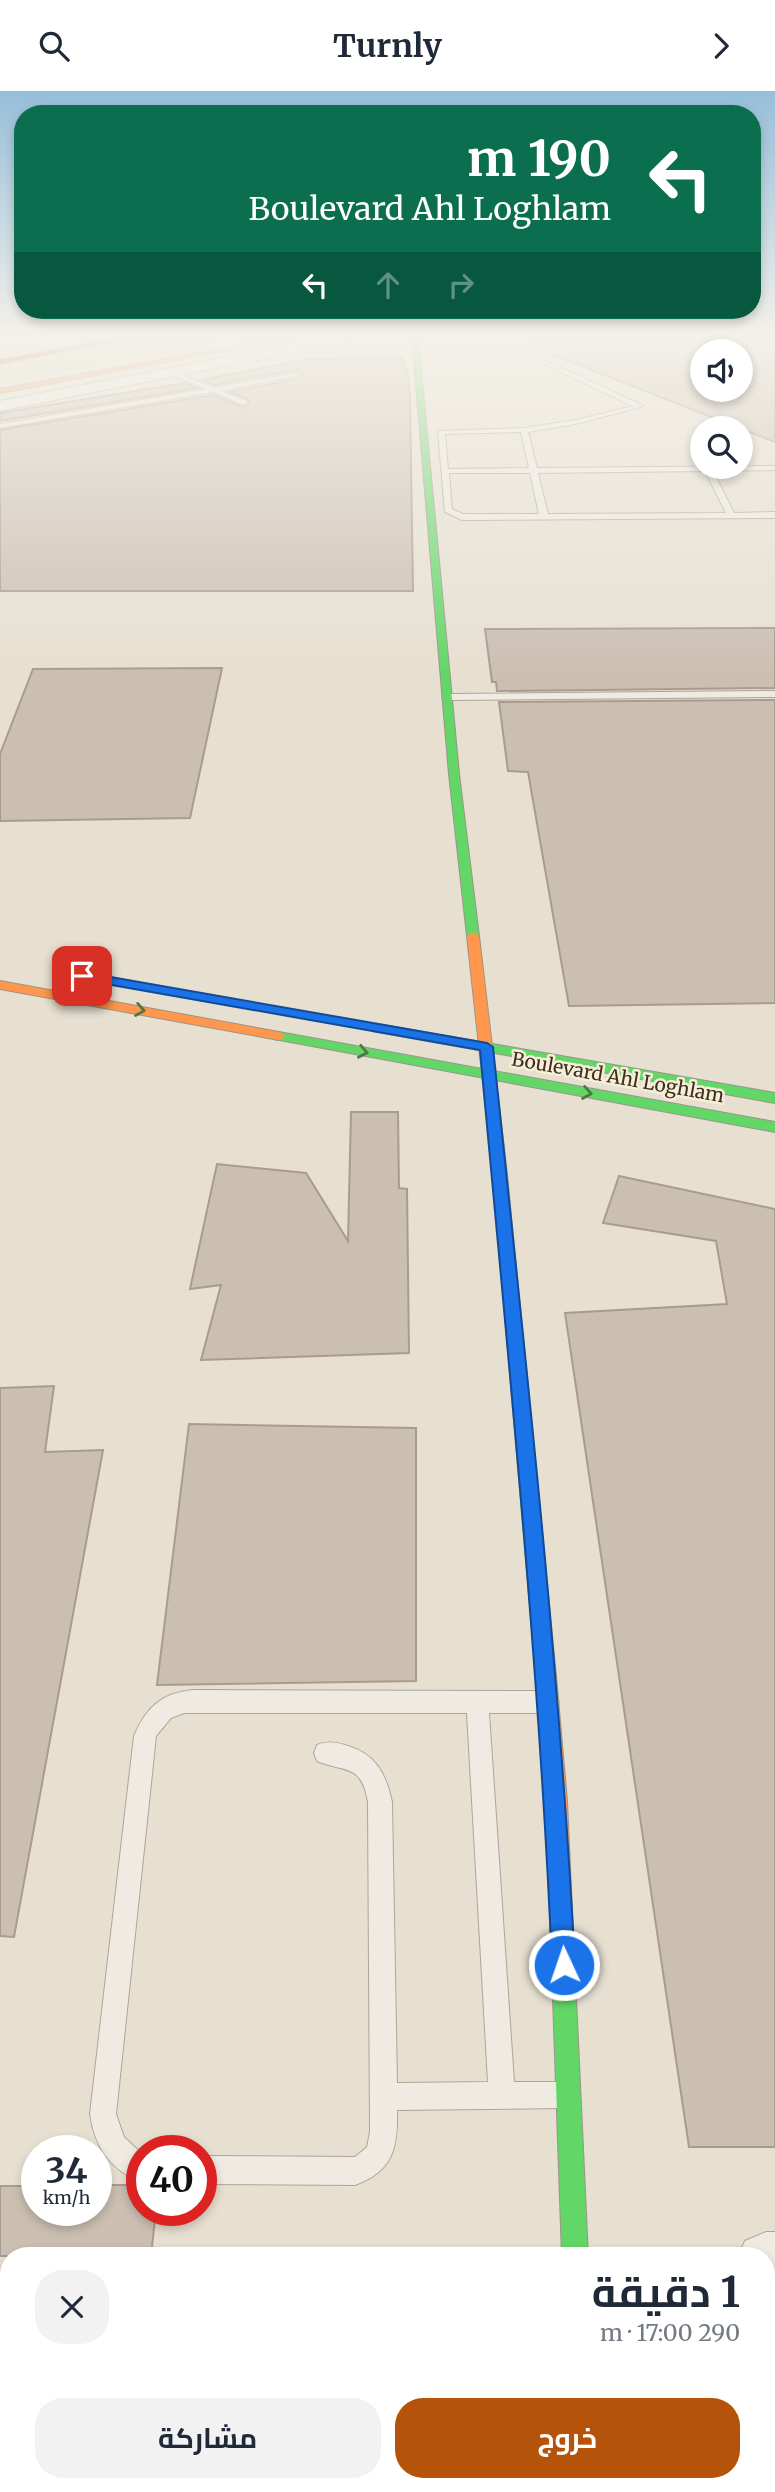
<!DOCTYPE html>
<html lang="ar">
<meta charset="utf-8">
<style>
:root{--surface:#fff;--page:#f2f2f3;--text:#1f2937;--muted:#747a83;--accent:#b45309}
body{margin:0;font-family:Merriweather,Cairo,serif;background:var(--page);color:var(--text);direction:rtl;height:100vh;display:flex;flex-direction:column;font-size:26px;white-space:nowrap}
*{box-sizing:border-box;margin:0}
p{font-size:23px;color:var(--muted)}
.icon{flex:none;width:38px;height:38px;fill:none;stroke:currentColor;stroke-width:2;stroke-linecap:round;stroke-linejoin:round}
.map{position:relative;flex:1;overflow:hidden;direction:ltr}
.drawer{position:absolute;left:0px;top:2156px;width:775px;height:245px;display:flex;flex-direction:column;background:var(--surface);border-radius:28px 28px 0 0;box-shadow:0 4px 10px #0003;direction:rtl}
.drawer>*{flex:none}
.hud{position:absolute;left:14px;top:14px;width:747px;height:214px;border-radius:28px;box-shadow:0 4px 10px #0003;direction:rtl;background:#0b6e4f;color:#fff;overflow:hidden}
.buttons{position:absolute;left:690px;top:248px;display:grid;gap:14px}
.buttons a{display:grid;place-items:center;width:63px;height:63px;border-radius:50%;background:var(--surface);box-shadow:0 4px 10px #0003;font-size:35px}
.speed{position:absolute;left:21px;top:2044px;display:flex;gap:14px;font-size:35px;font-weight:700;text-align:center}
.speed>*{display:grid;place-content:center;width:91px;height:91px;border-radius:50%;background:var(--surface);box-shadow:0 4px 10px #0003;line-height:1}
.speed small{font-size:18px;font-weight:400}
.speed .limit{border:10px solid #d22;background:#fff;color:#111}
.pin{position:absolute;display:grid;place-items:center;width:60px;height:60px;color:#fff;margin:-30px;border-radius:14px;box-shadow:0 4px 10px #0006}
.me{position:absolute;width:77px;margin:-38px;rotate:357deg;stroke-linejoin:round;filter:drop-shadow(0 0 5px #0008)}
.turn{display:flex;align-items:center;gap:24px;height:147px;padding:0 35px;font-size:32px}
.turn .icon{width:91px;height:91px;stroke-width:2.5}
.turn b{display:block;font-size:49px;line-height:60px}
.lanes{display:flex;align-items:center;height:66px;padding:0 35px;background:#0003;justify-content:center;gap:35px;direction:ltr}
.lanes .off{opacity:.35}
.round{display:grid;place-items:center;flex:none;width:74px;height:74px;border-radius:28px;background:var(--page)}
.headline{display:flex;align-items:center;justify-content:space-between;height:119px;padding:0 35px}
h1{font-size:42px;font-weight:700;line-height:52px}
.cta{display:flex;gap:14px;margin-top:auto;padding:14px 35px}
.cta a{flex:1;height:80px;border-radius:28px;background:var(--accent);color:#fff;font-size:28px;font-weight:700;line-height:80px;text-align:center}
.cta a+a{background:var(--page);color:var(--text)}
header{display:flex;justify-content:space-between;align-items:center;height:91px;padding:0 35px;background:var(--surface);font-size:32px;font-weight:700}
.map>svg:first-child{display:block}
.green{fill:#d6d7b3}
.building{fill:#cbbfb2;stroke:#a89c90;stroke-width:2;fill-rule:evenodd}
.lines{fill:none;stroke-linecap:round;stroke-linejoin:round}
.lane-casing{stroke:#ada599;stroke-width:2}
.street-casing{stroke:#ada599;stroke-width:2}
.fast-casing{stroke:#9c958a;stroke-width:2}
.slow-casing{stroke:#9c958a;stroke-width:2}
.jam-casing{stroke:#9c958a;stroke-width:2}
.lane{fill:#efebe3;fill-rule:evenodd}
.street{fill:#efebe3;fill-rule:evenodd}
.fast{fill:#63d668;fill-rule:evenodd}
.slow{fill:#ff974d;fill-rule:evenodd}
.jam{fill:#b3261e;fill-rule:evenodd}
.oneway{stroke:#4e7a40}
.route{fill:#1a73e8;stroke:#114b97;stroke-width:2}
.labels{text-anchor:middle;stroke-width:5;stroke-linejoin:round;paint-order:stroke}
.street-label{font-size:19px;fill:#3d2e20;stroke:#f7eed8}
</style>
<header><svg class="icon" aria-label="forward" viewBox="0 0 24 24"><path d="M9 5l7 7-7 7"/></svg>Turnly<svg class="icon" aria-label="search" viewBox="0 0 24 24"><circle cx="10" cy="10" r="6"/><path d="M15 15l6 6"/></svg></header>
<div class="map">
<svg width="775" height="2401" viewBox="0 0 775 2401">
<rect width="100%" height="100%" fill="#e7e0d1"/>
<path class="green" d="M 132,247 L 248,247 L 0,292 L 0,271 Z"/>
<path class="building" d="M 534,247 L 775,247 L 775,351 L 528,254 ZM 702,261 L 740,261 L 740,299 L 702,299 Z
M 402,267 L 408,285 L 410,308 L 413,500 L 0,500 L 0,339 L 213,304 L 245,317 L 249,312 L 248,308 L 230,301 L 300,287 L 302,283 L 296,279 L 214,294 L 201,289 L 307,268 Z
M 185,292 L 197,297 L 0,330 L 0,322 Z
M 775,537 L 775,597 L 497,600 L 496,591 L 492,591 L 485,538 Z
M 222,577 L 190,727 L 0,730 L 0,663 L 33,578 Z
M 775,609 L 775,912 L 569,915 L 528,681 L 508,680 L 499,611 Z
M 351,1021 L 398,1021 L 399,1097 L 407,1098 L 409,1262 L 201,1269 L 221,1194 L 190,1198 L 217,1073 L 306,1082 L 348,1150 Z
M 619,1085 L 775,1118 L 775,2056 L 689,2056 L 565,1222 L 727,1213 L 716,1150 L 603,1132 Z
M 54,1295 L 45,1361 L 103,1359 L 14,1846 L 0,1845 L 0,1297 Z
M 189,1333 L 416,1337 L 416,1590 L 157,1594 Z
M 96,2094 L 142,2094 L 142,2119 L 156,2119 L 151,2165 L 0,2165 L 0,2095 L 37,2095 L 37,2119 L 96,2119 Z"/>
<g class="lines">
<g class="lane-casing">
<path id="lane" d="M 524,247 L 531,247 L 523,255 L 527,261 L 644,315 L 576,333 L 528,341 L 537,377 L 775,375 L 775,379 L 713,380 L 734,422 L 775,421 L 775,427 L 462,429 L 445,421 L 438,340 L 524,337 L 576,329 L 633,315 L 522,263 L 517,255 ZM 521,341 L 529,377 L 448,378 L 445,343 ZM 705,380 L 726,422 L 548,423 L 538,382 ZM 449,382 L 530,382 L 539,423 L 463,423 L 452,418 Z
M 170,279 L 214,297 L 296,282 L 299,284 L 221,300 L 247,310 L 244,314 L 213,301 L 0,337 L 0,333 L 206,298 L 168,282 Z
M 775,600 L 775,606 L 447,609 L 442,606 L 447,603 Z
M 193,1599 L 548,1600 L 556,1603 L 559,1611 L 556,1619 L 548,1622 L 489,1622 L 514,1991 L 562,1991 L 571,1995 L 575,2004 L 571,2013 L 562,2017 L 397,2019 C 398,2057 393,2080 355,2094 L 201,2093 L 201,2065 L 355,2066 L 367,2056 L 370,2041 L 368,1711 C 361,1672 346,1682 317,1670 L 314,1662 L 317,1654 C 326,1650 335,1651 345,1654 C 375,1662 386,1682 392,1711 L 397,1992 L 488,1991 L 467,1622 L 184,1622 L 171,1627 L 156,1645 L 116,2023 L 124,2046 L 142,2063 L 142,2092 C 110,2078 95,2057 90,2023 L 134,1645 C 146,1617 161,1602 193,1599 Z"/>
</g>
<g class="street-casing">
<path id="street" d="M 324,247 L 354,247 L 347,251 L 0,320 L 0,310 Z
M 766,2141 L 775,2141 L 775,2201 L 766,2201 L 766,2165 L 738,2165 L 745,2150 Z
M 766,2326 L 775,2326 L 775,2390 L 766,2390 Z
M 555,2392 L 621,2392 L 621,2401 L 555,2401 Z"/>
</g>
<g class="fast-casing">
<path id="fast" d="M 412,247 L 418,247 L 459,683 L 479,845 L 473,849 L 467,845 L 449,683 Z
M 377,933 L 775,1002 L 775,1012 L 372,940 L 370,937 Z
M 279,941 L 775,1031 L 775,1041 L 274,948 L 272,945 Z
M 499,1069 L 506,1074 L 556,1585 L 553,1592 L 546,1594 L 539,1592 L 536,1585 L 492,1074 Z
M 561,1810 L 569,1813 L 572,1821 L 588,2165 L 562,2165 L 550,1821 L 553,1813 Z"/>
</g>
<g class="slow-casing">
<path id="slow" d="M 279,247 L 293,247 L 0,302 L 0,298 Z
M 473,841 L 479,845 L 506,1074 L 499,1079 L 492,1074 L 467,845 Z
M 0,890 L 279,941 L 286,945 L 279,949 L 0,898 Z
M 546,1576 L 553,1578 L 556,1585 L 567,1710 L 572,1821 L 569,1829 L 561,1832 L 553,1829 L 550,1821 L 545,1710 L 536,1585 L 539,1578 Z"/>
</g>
<g class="jam-casing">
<path id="jam" d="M 118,247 L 132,247 L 0,273 L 0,269 Z"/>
</g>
<use href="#lane" class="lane"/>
<use href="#street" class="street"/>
<use href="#fast" class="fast"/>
<use href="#slow" class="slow"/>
<use href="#jam" class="jam"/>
</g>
<defs><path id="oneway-chevron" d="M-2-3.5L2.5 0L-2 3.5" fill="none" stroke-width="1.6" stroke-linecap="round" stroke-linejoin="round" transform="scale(1.75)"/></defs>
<g class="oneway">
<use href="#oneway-chevron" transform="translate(140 919) rotate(10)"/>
<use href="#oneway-chevron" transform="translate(363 961) rotate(11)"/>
<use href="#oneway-chevron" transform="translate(587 1002) rotate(10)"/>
</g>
<linearGradient id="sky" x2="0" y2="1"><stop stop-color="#96bed9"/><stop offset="0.42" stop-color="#f4f1ea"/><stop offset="1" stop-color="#f4f1ea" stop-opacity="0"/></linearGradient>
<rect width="775" height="583" fill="url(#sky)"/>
<path class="route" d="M 82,881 L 487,952 L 493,956 C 525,1262 559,1567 575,1874 L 572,1882 L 564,1885 L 556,1882 L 552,1874 C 539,1568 508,1264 480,959 L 78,888 L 76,885 Z"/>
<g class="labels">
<g class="street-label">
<text transform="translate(618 986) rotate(10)" y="7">Boulevard Ahl Loghlam</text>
</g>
</g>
</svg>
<div class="buttons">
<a><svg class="icon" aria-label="sound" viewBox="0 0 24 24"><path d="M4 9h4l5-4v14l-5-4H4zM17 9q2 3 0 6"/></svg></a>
<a><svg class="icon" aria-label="search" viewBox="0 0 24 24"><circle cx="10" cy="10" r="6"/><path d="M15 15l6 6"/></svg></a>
</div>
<div class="speed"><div>34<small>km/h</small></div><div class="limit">40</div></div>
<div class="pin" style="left:82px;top:885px;background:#d93025"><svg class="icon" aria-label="arrive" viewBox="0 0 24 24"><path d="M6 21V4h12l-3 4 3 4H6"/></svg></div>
<svg class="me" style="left:564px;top:1874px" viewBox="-20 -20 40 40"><circle r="17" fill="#1a73e8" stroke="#fff" stroke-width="3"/><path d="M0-11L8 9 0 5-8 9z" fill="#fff"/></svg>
<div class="hud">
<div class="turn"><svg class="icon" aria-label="left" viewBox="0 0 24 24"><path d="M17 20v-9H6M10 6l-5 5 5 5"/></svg><div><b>190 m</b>Boulevard Ahl Loghlam</div></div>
<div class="lanes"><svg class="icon" aria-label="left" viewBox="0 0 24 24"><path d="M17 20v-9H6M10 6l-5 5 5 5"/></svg><svg class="icon off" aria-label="ahead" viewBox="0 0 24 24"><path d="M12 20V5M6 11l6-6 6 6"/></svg><svg class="icon off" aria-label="right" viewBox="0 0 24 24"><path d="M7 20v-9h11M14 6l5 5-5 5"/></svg></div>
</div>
<section class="drawer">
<div class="headline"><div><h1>1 دقيقة</h1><p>290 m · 17:00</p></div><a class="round"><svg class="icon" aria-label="close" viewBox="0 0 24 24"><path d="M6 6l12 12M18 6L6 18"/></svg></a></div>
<div class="cta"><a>خروج</a><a>مشاركة</a></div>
</section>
</div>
